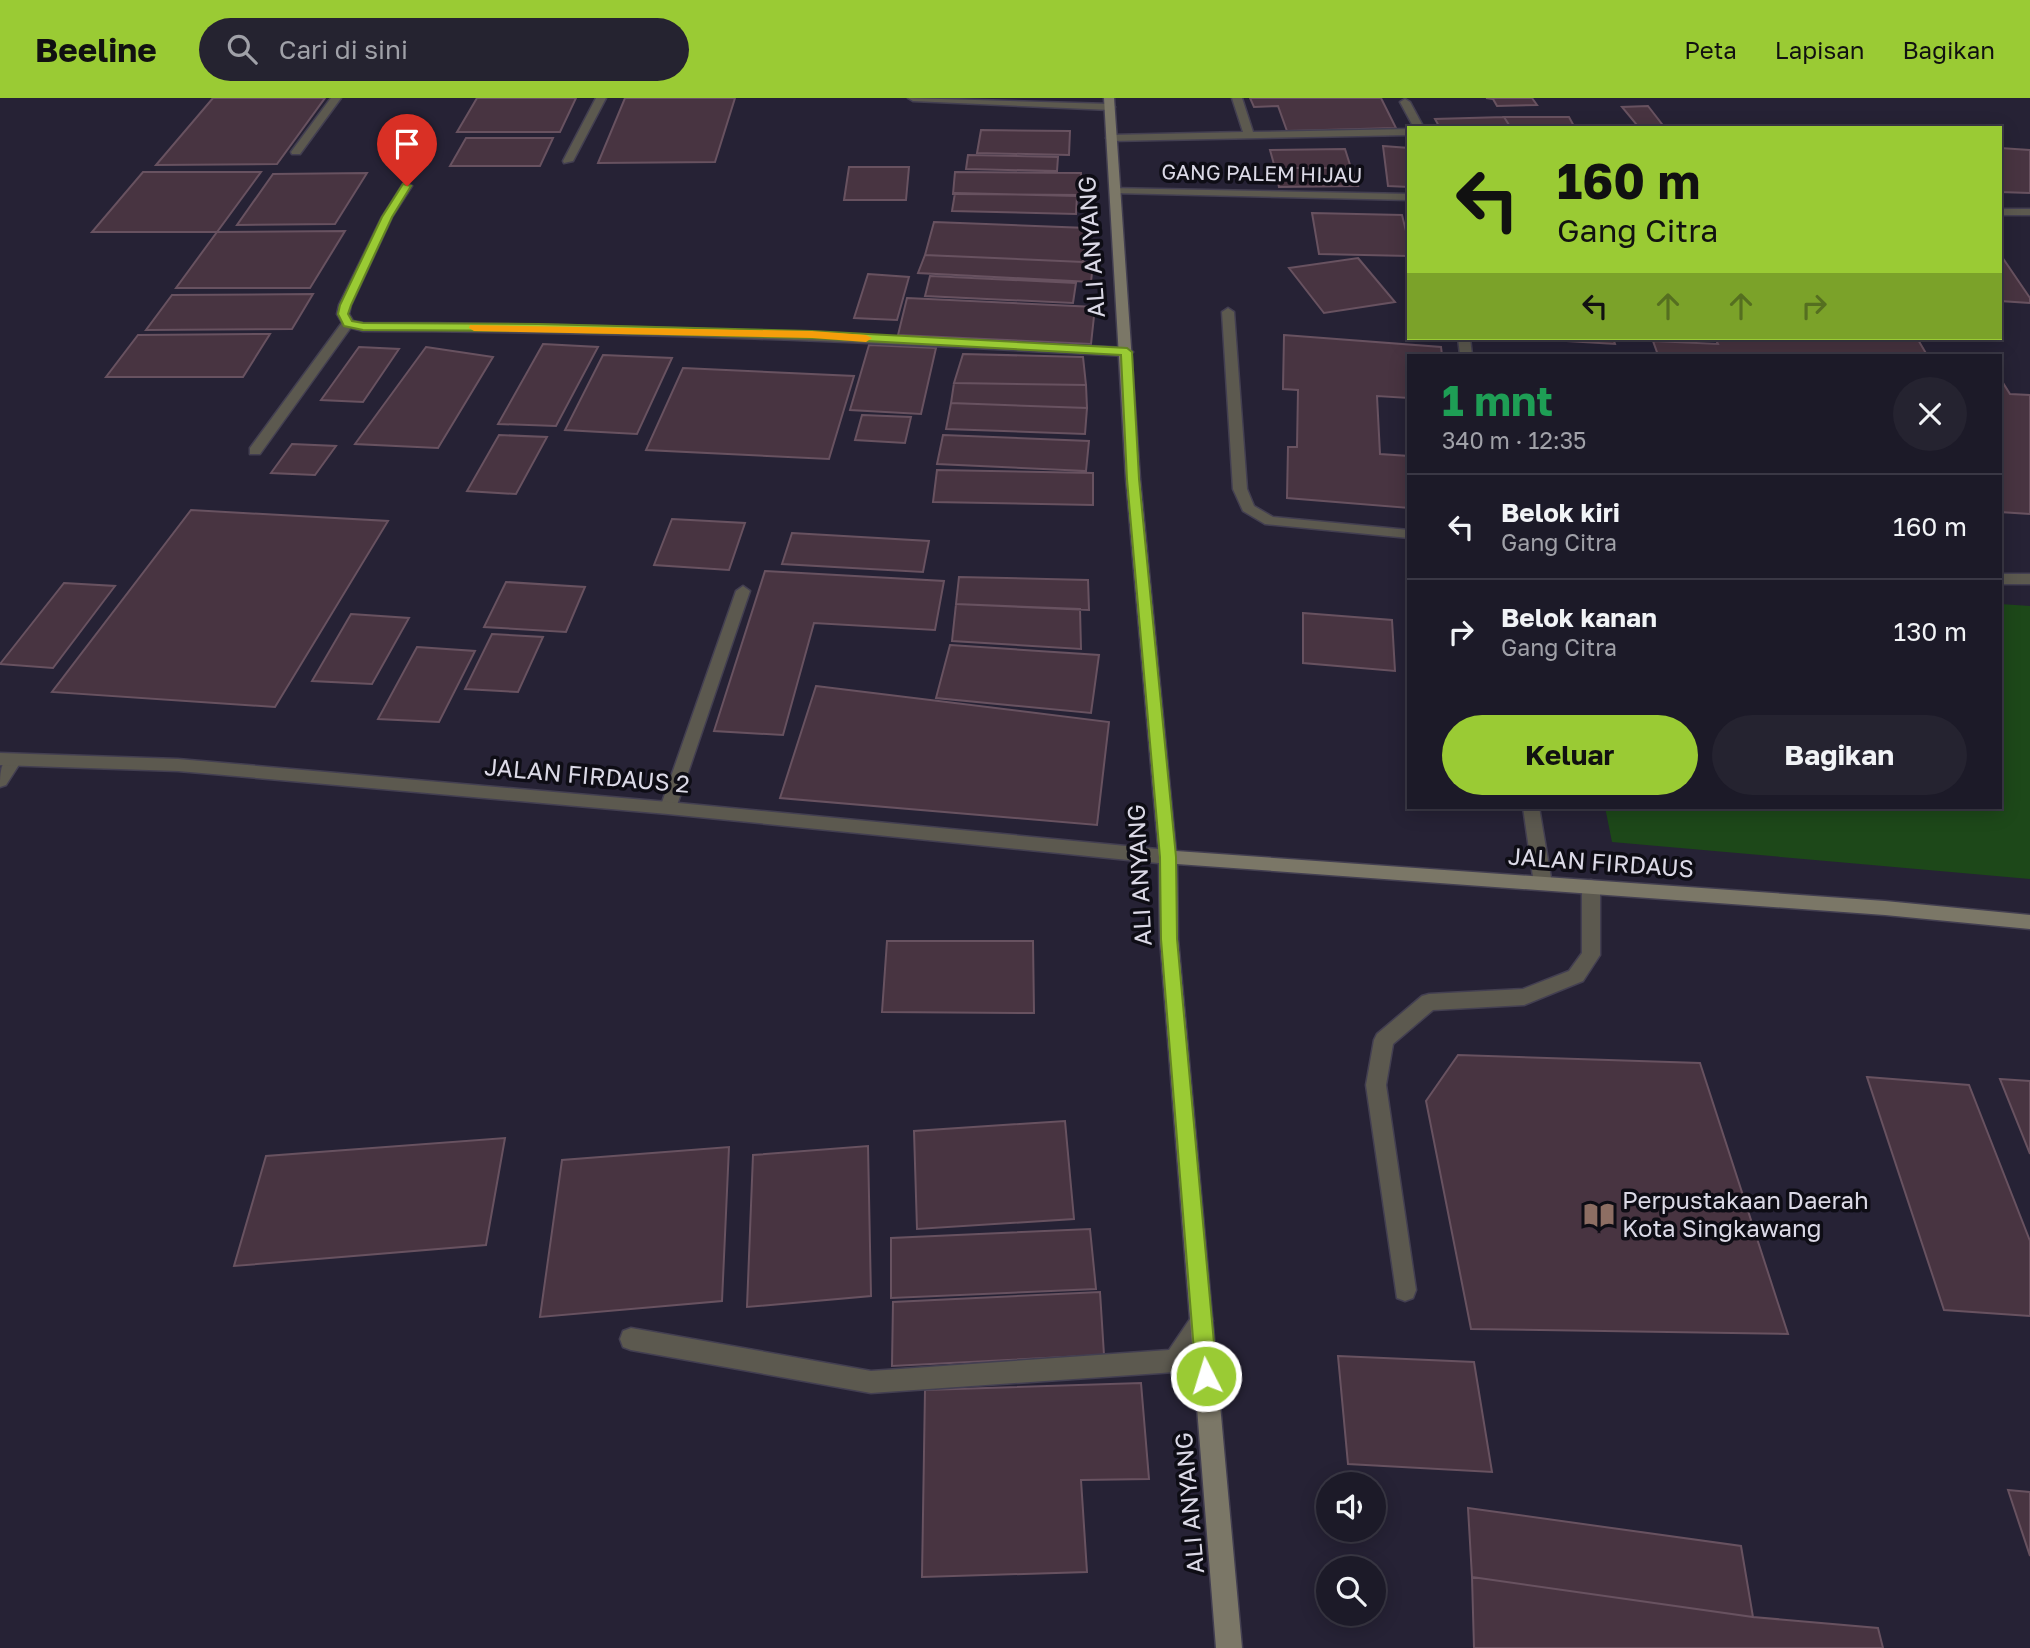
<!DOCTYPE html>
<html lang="id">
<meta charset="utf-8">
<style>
:root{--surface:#1c1a28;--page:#252330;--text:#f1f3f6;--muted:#a0a1a8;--line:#3a3845;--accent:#9acb34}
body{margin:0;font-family:"Golos Text",sans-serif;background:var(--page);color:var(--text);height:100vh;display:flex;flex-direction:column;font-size:26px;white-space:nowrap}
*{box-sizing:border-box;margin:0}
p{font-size:23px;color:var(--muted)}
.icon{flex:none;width:38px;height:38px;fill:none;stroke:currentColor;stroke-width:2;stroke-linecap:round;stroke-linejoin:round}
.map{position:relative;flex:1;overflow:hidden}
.side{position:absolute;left:1407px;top:256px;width:595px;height:455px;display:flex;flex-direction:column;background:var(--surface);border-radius:0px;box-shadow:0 4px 18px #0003,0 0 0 2px var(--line)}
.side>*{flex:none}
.banner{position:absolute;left:1407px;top:28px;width:595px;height:214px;border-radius:0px;box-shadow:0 4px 18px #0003,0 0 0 2px var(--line);background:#9acb34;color:#111;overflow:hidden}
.controls{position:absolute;left:1316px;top:1374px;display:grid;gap:14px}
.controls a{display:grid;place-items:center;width:70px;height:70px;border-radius:50%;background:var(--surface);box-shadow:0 4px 18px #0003,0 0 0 2px var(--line);font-size:35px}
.pin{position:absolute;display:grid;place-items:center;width:60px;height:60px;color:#fff;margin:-72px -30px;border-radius:50% 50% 50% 0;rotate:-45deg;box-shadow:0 0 7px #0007}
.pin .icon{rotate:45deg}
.me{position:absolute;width:77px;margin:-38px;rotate:355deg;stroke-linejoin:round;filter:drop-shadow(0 0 5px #0008)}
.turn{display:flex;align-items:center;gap:24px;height:147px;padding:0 35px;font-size:32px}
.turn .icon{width:91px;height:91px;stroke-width:2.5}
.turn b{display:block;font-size:49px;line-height:60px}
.lanes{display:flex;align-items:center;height:66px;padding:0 35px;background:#0003;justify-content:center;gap:35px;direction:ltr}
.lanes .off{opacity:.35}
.round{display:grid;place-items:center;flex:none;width:74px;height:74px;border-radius:37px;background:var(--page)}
.headline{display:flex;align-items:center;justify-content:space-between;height:119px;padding:0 35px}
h1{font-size:42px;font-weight:700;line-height:52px;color:#1e9e55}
.cta{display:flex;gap:14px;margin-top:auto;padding:14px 35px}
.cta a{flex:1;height:80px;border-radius:42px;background:var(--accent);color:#111;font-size:28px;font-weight:700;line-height:80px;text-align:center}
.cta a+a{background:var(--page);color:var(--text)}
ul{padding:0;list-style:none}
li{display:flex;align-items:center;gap:21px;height:105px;padding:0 35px;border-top:2px solid var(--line)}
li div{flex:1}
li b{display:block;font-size:26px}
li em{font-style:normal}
header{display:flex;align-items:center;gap:42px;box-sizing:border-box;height:98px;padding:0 35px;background:var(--accent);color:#111}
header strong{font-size:33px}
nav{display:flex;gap:38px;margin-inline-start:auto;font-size:24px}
.search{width:490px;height:63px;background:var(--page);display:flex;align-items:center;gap:18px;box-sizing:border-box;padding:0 24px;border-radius:38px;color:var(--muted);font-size:26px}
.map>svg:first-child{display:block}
.green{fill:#1d4819}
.building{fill:#483441;stroke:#685260;stroke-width:2}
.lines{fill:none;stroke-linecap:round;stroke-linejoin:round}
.lane-casing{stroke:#433f51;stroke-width:3}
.street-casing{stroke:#433f51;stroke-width:3}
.secondary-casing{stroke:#433f51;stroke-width:3}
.lane{fill:#5c594f;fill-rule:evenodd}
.street{fill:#5c594f;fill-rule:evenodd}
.secondary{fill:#7b7767;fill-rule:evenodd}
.route{fill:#9acb34;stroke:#648422;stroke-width:2}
.slow{fill:#f59e0b}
.labels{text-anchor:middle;stroke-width:7;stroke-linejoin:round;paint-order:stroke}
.far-street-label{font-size:21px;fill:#dbd9e6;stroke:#0e0d15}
.street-label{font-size:24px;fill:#dbd9e6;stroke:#0e0d15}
.poi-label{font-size:24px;fill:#dbd9e6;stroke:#0e0d15;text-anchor:start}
</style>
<header>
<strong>Beeline</strong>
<div class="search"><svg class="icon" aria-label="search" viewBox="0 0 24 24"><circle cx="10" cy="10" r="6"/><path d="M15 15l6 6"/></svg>Cari di sini</div>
<nav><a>Peta</a><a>Lapisan</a><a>Bagikan</a></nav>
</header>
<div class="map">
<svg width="2030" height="1550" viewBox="0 0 2030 1550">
<rect width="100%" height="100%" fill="#262235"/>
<path class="green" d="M 2000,506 L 2030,508 L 2030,781 L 1612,744 L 1605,709 L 2000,709 Z"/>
<path class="building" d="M 213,0 L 325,0 L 277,66 L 156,67 Z
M 477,0 L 576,0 L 560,34 L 457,34 Z
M 625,0 L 735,0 L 715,64 L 598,65 Z
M 1250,0 L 1381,0 L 1396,30 L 1287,33 L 1278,8 L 1254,9 Z
M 1486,0 L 1532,0 L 1537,7 L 1497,8 L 1493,1 Z
M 1648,8 L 1665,30 L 1584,29 L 1637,27 L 1622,9 Z
M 1504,19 L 1569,19 L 1575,30 L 1511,30 Z
M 1504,19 L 1511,30 L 1440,30 L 1435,21 Z
M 981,32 L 1070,33 L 1069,57 L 977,55 Z
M 466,40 L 553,40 L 540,68 L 450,68 Z
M 1383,48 L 1409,50 L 1409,89 L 1388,88 Z
M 2000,50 L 2030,52 L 2030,95 L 2000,94 Z
M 1345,51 L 1351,70 L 1275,70 L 1270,52 Z
M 968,57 L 1058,59 L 1057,73 L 966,71 Z
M 849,69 L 909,69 L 906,102 L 844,102 Z
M 1275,70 L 1351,70 L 1358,88 L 1279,89 Z
M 143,74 L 261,74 L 217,134 L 92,134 Z
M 955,74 L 1081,75 L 1082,97 L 953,96 Z
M 367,75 L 335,126 L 237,127 L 273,76 Z
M 955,95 L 1077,98 L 1076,116 L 952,113 Z
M 1312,115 L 1402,117 L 1409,145 L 1409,158 L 1319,156 Z
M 934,124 L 1087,130 L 1083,164 L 925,157 Z
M 345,133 L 310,190 L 176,190 L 217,134 Z
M 2000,156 L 2030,200 L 2030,205 L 2000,203 Z
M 925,157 L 1083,164 L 1093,166 L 1091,184 L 918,175 Z
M 1358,160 L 1395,204 L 1324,215 L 1289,170 Z
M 868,176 L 909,179 L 897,222 L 854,220 Z
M 930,178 L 1076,185 L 1073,205 L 925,198 Z
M 313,196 L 292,231 L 146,232 L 172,197 Z
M 907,200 L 1095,209 L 1091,246 L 898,237 Z
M 270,236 L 243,279 L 106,279 L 138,237 Z
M 1284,237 L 1441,249 L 1442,257 L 1409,257 L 1409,300 L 1377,298 L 1380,356 L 1409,358 L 1409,410 L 1287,400 L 1288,349 L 1297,349 L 1298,292 L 1283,291 Z
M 1613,240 L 1615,246 L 1514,240 Z
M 1715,240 L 1917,240 L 1927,257 L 1658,257 L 1653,243 L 1718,246 Z
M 543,246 L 598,249 L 556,328 L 498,326 Z
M 869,247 L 936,250 L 921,316 L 850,312 Z
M 359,249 L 399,251 L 363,304 L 321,302 Z
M 426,249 L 493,259 L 438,350 L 355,346 Z
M 963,256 L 1083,259 L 1086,287 L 954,285 Z
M 603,257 L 672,260 L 637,336 L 565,332 Z
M 683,270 L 854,278 L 829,361 L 646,352 Z
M 2000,280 L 2010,296 L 2030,297 L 2030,416 L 2000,414 Z
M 954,285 L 1086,287 L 1087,310 L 951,305 Z
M 951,305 L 1087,310 L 1085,336 L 946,331 Z
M 862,317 L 911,319 L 905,345 L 855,342 Z
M 499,337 L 547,339 L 516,396 L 467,393 Z
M 943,337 L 1089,343 L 1086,373 L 937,366 Z
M 292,346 L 336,348 L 315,377 L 271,375 Z
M 937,372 L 1093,375 L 1093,407 L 933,404 Z
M 191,412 L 388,423 L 275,609 L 52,594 Z
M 672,421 L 745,425 L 729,472 L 654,467 Z
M 792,435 L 929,443 L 923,474 L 782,466 Z
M 765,473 L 944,483 L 935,532 L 814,525 L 783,637 L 714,633 Z
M 959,479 L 1088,482 L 1089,512 L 956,506 Z
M 506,484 L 585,489 L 566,534 L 484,529 Z
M 64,485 L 115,488 L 53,570 L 0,566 Z
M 956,506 L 1080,511 L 1081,551 L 952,543 Z
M 1303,515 L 1392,522 L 1395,573 L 1303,565 Z
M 351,516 L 409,520 L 372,586 L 312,583 Z
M 492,536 L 543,539 L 518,594 L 465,591 Z
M 950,547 L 1099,557 L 1091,615 L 936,600 Z
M 417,549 L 475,553 L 439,624 L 378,621 Z
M 816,588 L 1109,624 L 1097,727 L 780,700 Z
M 887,843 L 1033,843 L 1034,915 L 882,914 Z
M 1458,957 L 1700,965 L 1788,1236 L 1471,1231 L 1426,1003 Z
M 1867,979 L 1969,987 L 2030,1143 L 2030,1218 L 1944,1212 Z
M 2000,981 L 2030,983 L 2030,1056 Z
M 1065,1023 L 1074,1121 L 917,1131 L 914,1033 Z
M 505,1040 L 486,1147 L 234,1168 L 266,1058 Z
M 868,1048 L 871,1198 L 747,1209 L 753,1057 Z
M 729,1049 L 722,1203 L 540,1219 L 562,1062 Z
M 1090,1131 L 1096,1191 L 891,1200 L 891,1140 Z
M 1100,1194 L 1104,1257 L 892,1268 L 893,1204 Z
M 1338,1258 L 1474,1264 L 1492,1374 L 1348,1366 Z
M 1141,1285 L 1149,1381 L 1081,1382 L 1087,1474 L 922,1479 L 925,1292 Z
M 2008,1392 L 2030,1394 L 2030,1458 Z
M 1468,1410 L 1741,1448 L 1753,1519 L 1472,1479 Z
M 1472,1479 L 1753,1519 L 1878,1530 L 1883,1550 L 1474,1550 Z"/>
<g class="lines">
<g class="lane-casing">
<path id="lane" d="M 908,0 L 1110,6 L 1115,9 L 1110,12 L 913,3 Z
M 1232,0 L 1242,0 L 1253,34 L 1409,31 L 1409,37 L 1111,43 L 1106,40 L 1111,37 L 1243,34 Z
M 1405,1 L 1410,4 L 1424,30 L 1414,30 L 1400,4 Z
M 1228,210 L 1234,214 L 1247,391 L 1254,408 L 1273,419 L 1409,432 L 1409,440 L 1265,426 L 1243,413 L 1233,391 L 1222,214 Z
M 344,222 L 354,225 L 260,356 L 250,356 L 250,350 Z
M 1458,240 L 1470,240 L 1472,257 L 1460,257 Z
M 2000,476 L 2030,476 L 2030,486 L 2000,486 Z
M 743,488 L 750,493 L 676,710 L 674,715 L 662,715 L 660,710 L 736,493 Z
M 14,656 L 22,662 L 6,687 L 0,689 C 0,676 0,661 14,656 Z
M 1523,709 L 1539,709 L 1552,786 L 1549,791 L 1537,791 L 1534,786 Z
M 1591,782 L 1597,784 L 1600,789 L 1600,857 L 1583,883 L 1524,907 L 1433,912 L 1393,946 L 1386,987 L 1416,1192 L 1413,1200 L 1405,1203 L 1397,1200 L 1366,987 L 1374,942 L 1377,936 L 1422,898 L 1429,896 L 1523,891 L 1569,873 L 1582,855 L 1582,789 L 1585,784 Z
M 1202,1212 L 1210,1215 L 1213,1223 C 1206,1239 1191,1268 1175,1274 L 871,1295 L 631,1252 L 623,1249 L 620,1241 L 623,1233 L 631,1230 L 871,1273 L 1169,1252 L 1194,1215 Z"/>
</g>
<g class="street-casing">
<path id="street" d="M 331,0 L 341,0 L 300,56 L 292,56 L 291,54 Z
M 596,0 L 606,0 L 573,63 L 564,65 L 563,63 Z
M 407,85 L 412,88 L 392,119 L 351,207 L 349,216 L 353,223 L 363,225 C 618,225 872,237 1127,250 L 1133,254 L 1127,258 C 872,244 618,233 363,233 L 344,228 L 337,216 L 339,207 L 382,119 L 403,86 Z
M 1110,90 L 1409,96 L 1409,102 L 1114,95 L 1110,94 Z
M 2000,111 L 2030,111 L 2030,117 L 2000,117 Z
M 0,655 L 178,661 L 668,704 L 1168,752 L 1174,754 L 1177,759 L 1174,764 L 1168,766 L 668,716 L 178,673 L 0,667 Z"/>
</g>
<g class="secondary-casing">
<path id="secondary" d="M 1104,0 L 1114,0 L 1140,381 L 1176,753 L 1885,803 L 2030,817 L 2030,831 L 1885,817 L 1177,766 L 1178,841 L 1242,1550 L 1216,1550 L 1160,841 L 1159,759 L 1126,381 Z"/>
</g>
<use href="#lane" class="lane"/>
<use href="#street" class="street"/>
<use href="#secondary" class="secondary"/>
</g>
<path class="route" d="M 403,86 L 411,88 L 392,119 L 351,207 L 348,216 L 352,223 L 363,225 L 539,226 L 812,233 L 1127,250 L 1132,254 L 1139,381 L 1176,759 L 1177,841 L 1217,1278 L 1214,1285 L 1206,1288 L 1199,1285 L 1196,1278 L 1161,841 L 1160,759 L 1127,381 L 1121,257 L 812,240 L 539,233 L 363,232 L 344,228 L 338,216 L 340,207 L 382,119 Z"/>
<path class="slow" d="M 470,227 L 812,233 L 866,237 L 872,240 L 866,244 L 812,240 L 474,233 L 469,230 Z"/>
<defs>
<g id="library-bare" transform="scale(2.415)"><path d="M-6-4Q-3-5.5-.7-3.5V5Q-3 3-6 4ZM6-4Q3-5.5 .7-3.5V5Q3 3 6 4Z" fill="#8d6e63" stroke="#0e0d15" stroke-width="2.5" paint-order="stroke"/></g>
</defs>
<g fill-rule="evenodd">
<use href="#library-bare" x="1599" y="1117"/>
</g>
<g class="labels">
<g class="far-street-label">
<text transform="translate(1262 76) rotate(1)" y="7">GANG PALEM HIJAU</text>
</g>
<g class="street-label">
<text transform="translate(1092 149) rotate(-94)" y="8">ALI ANYANG</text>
<text transform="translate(587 678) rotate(5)" y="8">JALAN FIRDAUS 2</text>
<text transform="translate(1601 765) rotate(4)" y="8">JALAN FIRDAUS</text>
<text transform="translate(1140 777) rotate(-93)" y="8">ALI ANYANG</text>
<text transform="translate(1190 1405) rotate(-95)" y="8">ALI ANYANG</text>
</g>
<g class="poi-label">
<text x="1622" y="1111">Perpustakaan Daerah<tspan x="1622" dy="28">Kota Singkawang</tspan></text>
</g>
</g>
</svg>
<div class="controls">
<a><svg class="icon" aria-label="sound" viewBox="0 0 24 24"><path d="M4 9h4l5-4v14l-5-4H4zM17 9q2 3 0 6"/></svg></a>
<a><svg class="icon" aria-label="search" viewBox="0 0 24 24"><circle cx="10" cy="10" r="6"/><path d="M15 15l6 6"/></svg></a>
</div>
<div class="pin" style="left:407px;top:88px;background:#d93025"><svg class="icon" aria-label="arrive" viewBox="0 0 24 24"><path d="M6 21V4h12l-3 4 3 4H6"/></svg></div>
<svg class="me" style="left:1206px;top:1278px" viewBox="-20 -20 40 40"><circle r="17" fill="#9acb34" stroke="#fff" stroke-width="3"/><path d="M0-11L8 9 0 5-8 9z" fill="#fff"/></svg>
<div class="banner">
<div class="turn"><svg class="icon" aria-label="left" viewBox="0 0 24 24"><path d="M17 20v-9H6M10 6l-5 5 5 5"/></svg><div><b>160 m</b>Gang Citra</div></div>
<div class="lanes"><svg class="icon" aria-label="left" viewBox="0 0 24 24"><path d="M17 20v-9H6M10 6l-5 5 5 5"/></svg><svg class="icon off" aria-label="ahead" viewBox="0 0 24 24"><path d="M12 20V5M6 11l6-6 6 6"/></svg><svg class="icon off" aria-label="ahead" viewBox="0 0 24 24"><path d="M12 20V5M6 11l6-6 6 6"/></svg><svg class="icon off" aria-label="right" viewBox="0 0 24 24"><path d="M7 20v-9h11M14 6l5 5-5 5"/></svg></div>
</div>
<section class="side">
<div class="headline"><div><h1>1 mnt</h1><p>340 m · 12:35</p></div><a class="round"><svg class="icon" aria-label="close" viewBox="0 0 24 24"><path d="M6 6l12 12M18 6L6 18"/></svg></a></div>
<ul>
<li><svg class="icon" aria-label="left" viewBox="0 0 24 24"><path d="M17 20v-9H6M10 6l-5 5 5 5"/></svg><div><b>Belok kiri</b><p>Gang Citra</p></div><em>160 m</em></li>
<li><svg class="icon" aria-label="right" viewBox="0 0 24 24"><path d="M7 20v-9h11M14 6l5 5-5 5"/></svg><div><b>Belok kanan</b><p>Gang Citra</p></div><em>130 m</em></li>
</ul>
<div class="cta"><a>Keluar</a><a>Bagikan</a></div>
</section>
</div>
